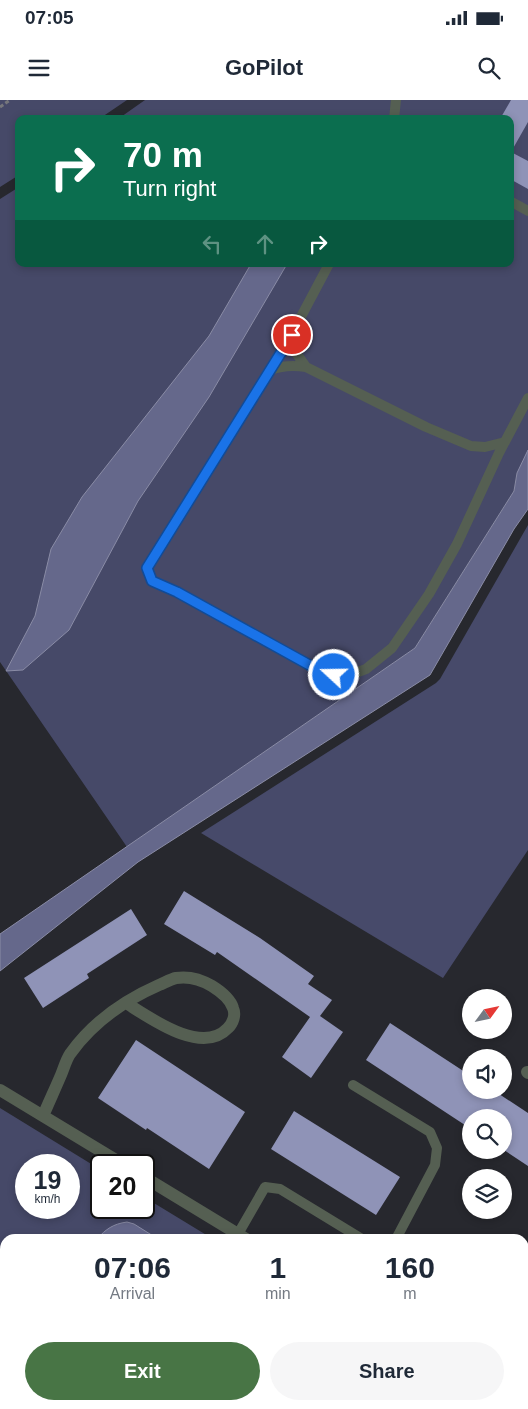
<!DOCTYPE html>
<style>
:root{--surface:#fff;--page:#f6f6f7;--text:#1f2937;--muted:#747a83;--accent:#487545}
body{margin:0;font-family:Arial,sans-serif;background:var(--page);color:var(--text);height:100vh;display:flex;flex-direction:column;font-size:19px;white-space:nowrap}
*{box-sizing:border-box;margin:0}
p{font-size:16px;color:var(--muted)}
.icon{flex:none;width:28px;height:28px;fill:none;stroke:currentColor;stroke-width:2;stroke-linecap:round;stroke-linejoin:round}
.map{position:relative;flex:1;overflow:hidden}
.panel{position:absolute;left:0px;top:1134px;width:529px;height:176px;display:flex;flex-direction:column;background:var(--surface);border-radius:15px 15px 0 0;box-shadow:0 2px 8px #0003}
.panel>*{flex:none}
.banner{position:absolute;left:15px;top:15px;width:499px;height:152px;border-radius:10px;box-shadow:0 2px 8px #0003;background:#0b6e4f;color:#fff;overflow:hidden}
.needle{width:32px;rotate:57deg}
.controls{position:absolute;left:462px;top:889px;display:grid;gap:10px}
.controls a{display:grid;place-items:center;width:50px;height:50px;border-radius:50%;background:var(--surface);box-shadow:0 2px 8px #0003;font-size:25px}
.speed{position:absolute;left:15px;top:1054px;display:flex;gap:10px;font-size:25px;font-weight:700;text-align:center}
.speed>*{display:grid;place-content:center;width:65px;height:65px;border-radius:50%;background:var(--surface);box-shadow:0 2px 8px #0003;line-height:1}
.speed small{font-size:12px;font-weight:400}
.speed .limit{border:2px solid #111;border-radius:8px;background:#fff;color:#111}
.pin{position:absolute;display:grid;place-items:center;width:42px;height:42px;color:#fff;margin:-21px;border:2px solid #fff;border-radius:50%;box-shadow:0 1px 5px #0007}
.me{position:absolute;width:55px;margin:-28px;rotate:291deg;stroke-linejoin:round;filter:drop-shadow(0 0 4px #0008)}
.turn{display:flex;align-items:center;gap:18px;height:105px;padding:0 25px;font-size:22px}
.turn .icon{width:65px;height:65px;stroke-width:2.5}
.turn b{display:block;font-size:35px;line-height:42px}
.lanes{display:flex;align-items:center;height:48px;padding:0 25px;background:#0003;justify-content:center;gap:25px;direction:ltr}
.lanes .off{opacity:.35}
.eta{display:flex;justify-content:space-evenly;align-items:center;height:85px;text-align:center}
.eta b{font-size:30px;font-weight:700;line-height:35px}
.cta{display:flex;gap:10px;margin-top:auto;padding:10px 25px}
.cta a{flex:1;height:58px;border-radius:30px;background:var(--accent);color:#fff;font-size:20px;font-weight:700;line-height:58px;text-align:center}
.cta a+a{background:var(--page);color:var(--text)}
.status{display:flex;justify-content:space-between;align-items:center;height:35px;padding:0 25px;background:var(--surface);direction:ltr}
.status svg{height:14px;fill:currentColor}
header{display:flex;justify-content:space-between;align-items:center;height:65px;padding:0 25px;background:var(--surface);font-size:22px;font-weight:700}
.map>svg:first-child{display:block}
.green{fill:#464968;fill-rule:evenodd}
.forest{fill:#474a6a}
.water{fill:#65688b;stroke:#8a8ca6}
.building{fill:#8f93b7}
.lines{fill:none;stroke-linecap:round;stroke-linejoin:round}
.path{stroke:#76777c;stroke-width:3;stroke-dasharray:4 2.5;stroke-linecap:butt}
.service{stroke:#555f52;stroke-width:10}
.minor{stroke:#555f52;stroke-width:12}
.route-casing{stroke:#114b97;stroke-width:12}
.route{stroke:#1a73e8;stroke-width:9}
</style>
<div class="status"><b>07:05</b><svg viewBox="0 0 49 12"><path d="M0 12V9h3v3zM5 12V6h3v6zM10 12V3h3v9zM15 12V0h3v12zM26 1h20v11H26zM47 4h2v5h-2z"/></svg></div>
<header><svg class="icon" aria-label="menu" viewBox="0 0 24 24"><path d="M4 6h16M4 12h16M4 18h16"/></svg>GoPilot<svg class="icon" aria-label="search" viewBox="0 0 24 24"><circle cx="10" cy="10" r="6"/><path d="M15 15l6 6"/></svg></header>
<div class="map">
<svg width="528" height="1309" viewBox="0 0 528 1309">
<rect width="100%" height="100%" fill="#27282e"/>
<path class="green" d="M 0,0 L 127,0 L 99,19 L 19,19 L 19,75 L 0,87 Z
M 145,0 L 528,0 L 528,370 L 517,373 L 514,391 L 415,548 L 127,747 L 0,562 L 0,99 L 19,87 L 19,164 L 510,164 L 510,19 L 118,19 Z
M 0,1008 L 101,1070 L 101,1108 L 144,1108 L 144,1097 L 213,1139 L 5,1139 L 5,1305 L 493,1305 L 500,1309 L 0,1309 ZM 26,1065 L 69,1065 L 69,1108 L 26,1108 Z"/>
<path class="forest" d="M 528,425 L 528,750 L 443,878 L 201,733 L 436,583 L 440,579 Z"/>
<path class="water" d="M 251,164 L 287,164 L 209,297 L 138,401 L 69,530 L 23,570 L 6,571 L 35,516 L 51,449 L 82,397 L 209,236 Z
M 528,350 L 528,409 L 514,429 L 430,575 L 138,762 L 0,871 L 0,834 L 415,548 L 514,391 L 517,373 Z
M 127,1122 L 134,1124 L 158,1139 L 97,1139 C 106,1129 113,1124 127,1122 Z
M 5,1304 L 78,1305 L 80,1309 L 3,1309 Z"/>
<path class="building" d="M 511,0 L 528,0 L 528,22 L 511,52 L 528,61 L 528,89 L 510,79 L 510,19 L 500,19 Z
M 184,791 L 260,838 L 314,876 L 308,884 L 332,900 L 320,916 L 343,932 L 311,978 L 282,957 L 310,917 L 217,852 L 215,855 L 164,824 Z
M 131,809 L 147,835 L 87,874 L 89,878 L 43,908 L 24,878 Z
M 390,923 L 471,976 L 471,990 L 493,990 L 528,1013 L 528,1066 L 504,1050 L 504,1018 L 471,1018 L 471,1029 L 366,960 Z
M 136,940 L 245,1012 L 209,1069 L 147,1028 L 146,1030 L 98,998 Z
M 294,1011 L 400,1077 L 376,1115 L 271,1049 Z"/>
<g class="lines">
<path class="path" d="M 0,7 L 10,0
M 163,1305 L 166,1309"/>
<path class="service" d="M 394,19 L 396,0
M 510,101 L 528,111
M 329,164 L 286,245 L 147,468 L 152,481 L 177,492 L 322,573 L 345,577 L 366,569 L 392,548 L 429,494 L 457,444 L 499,353 L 528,298
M 292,235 L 294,250 L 306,267
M 271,270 C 283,265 293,265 306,267 L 426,327 L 471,346 L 485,347 L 505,342
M 353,985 L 430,1032 L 437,1048 L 435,1065 L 396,1139
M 238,1134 L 265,1087 L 280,1089 L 362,1139"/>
<path class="minor" d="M 527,972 L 528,973
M 0,990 L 124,1065
M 43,1016 C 49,1002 55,989 61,975 C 64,968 66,960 70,954 C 92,923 125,900 159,885 C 164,883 171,879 176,878 C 189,876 202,880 212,886 C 220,891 230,898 233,908 C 236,915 233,923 228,928 C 202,956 150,918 126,903
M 144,1077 L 246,1139
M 520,1305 L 526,1309"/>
</g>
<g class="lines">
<g class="route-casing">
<path id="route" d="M 292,235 L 147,468 L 152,481 L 177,492 L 322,572 L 334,575"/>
</g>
<use href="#route" class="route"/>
</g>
</svg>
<div class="controls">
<a><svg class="needle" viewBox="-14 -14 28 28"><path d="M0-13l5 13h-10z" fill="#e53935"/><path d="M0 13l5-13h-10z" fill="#747a83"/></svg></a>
<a><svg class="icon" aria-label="sound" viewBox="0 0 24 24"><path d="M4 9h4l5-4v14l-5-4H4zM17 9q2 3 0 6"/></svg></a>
<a><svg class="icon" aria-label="search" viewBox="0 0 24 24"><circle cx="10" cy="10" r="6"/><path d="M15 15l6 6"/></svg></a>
<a><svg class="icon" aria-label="layers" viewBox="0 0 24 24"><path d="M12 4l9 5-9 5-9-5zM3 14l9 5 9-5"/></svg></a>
</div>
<div class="speed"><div>19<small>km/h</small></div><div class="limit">20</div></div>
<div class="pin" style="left:292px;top:235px;background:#d93025"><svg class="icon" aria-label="arrive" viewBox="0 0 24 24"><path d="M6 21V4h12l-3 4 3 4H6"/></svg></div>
<svg class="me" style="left:334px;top:575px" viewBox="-20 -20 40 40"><circle r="17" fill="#1a73e8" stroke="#fff" stroke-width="3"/><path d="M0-11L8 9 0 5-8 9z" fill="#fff"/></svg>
<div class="banner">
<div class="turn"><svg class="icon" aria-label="right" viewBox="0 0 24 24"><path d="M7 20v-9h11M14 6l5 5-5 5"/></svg><div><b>70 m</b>Turn right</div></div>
<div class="lanes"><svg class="icon off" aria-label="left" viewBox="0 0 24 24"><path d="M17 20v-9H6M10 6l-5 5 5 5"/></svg><svg class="icon off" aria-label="ahead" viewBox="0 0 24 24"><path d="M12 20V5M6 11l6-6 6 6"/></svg><svg class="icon" aria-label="right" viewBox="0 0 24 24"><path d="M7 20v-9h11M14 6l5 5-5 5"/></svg></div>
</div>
<section class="panel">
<div class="eta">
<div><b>07:06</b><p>Arrival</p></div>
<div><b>1</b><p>min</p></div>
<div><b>160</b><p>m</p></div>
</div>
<div class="cta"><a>Exit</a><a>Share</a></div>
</section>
</div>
